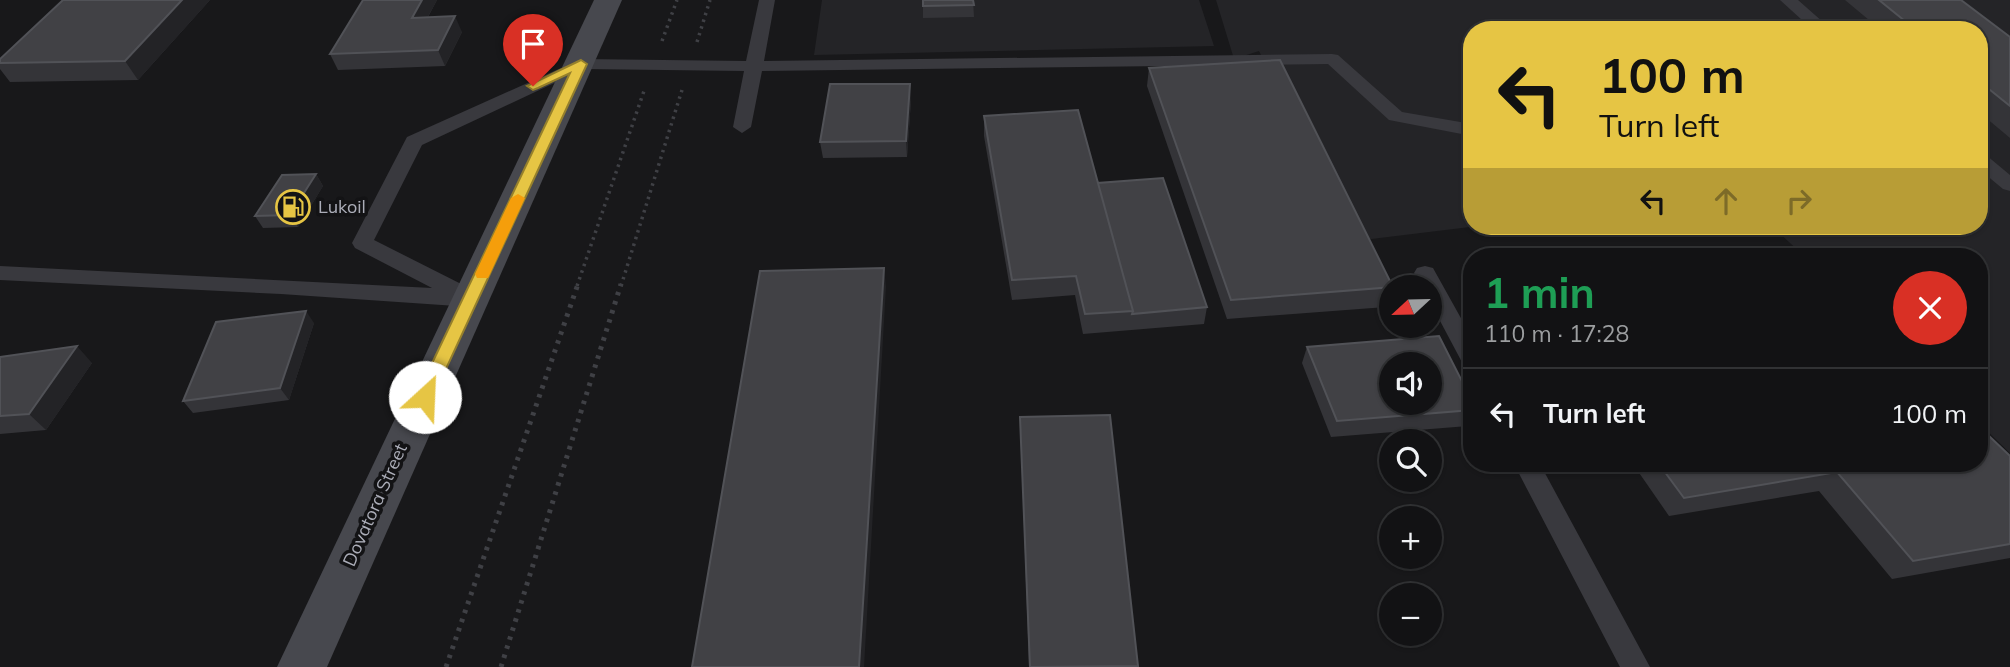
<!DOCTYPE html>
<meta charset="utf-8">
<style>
:root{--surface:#121214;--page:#1f2022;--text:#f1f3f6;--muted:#9c9ea0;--line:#313234}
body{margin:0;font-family:Mulish,sans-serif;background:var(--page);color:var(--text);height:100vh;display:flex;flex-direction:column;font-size:26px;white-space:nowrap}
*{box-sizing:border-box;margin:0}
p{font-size:23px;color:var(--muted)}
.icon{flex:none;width:38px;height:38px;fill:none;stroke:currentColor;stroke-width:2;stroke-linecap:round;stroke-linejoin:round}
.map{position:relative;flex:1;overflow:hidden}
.details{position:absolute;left:1463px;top:248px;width:525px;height:224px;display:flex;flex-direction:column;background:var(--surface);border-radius:28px;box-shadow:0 2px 5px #0004,0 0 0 2px var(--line)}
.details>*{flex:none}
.top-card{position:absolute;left:1463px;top:21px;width:525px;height:214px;border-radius:28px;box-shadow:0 2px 5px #0004,0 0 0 2px var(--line);background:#e6c544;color:#111;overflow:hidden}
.needle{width:46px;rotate:248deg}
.tools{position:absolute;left:1379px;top:275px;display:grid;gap:14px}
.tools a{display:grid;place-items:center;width:63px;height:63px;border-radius:50%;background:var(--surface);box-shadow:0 2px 5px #0004,0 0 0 2px var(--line);font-size:35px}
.pin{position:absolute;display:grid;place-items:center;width:60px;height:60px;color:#fff;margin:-72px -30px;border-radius:50% 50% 50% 0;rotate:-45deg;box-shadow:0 0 7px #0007}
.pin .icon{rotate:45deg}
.me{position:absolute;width:77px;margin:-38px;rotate:25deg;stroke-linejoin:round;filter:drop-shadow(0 0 5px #0008)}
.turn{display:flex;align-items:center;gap:24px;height:147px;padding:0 21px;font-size:32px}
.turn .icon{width:91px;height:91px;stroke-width:2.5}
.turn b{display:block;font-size:49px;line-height:60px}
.lanes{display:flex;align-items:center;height:66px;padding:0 21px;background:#0003;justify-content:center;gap:35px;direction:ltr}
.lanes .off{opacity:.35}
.round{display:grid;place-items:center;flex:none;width:74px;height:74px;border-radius:37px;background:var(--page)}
.summary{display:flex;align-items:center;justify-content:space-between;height:119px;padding:0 21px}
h1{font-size:42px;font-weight:700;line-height:52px;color:#1e9e55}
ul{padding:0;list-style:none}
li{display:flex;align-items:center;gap:21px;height:91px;padding:0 21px;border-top:2px solid var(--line)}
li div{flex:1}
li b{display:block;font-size:26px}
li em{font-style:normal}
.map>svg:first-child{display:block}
.built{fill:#242427}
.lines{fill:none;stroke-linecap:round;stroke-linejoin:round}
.path-far1{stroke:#3f4045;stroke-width:3.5;stroke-dasharray:2.5 4.5;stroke-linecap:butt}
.path{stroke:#3f4045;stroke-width:5;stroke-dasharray:3.5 6;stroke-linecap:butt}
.service{fill:#39393e;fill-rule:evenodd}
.secondary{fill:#47484e;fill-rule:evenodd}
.wall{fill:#343438}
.shaded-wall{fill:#232326}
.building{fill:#414145;stroke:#515257;stroke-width:2;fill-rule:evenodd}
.route{fill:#e6c544;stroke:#96802c;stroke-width:2}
.slow{fill:#f59e0b}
.labels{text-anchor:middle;stroke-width:7;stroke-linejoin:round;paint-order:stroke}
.poi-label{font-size:18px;fill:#abadb8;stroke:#131315;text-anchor:start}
.street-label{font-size:18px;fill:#abadb8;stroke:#131315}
</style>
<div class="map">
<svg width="2010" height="667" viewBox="0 0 2010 667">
<rect width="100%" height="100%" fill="#18181a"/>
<path class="built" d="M 822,0 L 1199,0 L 1214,46 L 814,55 Z
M 1216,0 L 2010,0 L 2010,453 L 1979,423 L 1979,257 L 1805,257 L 1772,226 L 1979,226 L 1979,30 L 1472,30 L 1472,226 L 1478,226 L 1355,241 L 1259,51 L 1234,59 Z"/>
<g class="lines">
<path class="path-far1" d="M 662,41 L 677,0
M 697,42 L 710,0
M 577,286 L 645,88
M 621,286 L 682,90"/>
<path class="path" d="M 446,667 L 578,284
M 501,667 L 621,284"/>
<path class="service" d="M 759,0 L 775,0 L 764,61 L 1332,54 L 1338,55 L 1402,112 L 1472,124 L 1472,136 L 1389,120 L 1328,64 L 762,71 L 751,127 L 742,133 L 733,127 L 744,71 L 584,69 L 422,145 L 374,240 L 479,293 L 482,299 L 479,305 L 471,307 L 281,294 L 0,280 L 0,266 L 432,288 L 355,248 L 352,243 L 407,137 L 581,59 L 746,61 Z
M 1780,0 L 1798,0 L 1832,30 L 1813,30 Z
M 1979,153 L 1986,155 L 2010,175 L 2010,191 L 2003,189 L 1979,169 Z
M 1425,266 L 1433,268 L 1472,338 L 1472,369 L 1464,366 L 1430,302 L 1430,287 L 1422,287 L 1414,273 L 1417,268 Z
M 1514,464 L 1540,464 L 1650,667 L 1620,667 Z"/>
<path class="secondary" d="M 594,0 L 622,0 L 327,667 L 277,667 Z"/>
</g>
<path class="wall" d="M 210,0 L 138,80 L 10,82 L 0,69 L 0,59 Z
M 363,0 L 437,0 L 428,17 L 462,32 L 445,66 L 338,70 L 330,54 Z
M 973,0 L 974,17 L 923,18 L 923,6 Z
M 1845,0 L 1961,0 L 2010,37 L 2010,138 L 1979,112 L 1979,30 L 1881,30 Z
M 1149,68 L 1391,287 L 1391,293 L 1386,307 L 1227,319 L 1147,86 Z
M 911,100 L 907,157 L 823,158 L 820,142 Z
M 984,116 L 1098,183 L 1207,307 L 1204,324 L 1083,334 L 1075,295 L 1012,300 L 984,136 Z
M 316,174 L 323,186 L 298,227 L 263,228 L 255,216 Z
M 314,323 L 289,400 L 193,413 L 183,401 Z
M 1307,347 L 1472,401 L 1472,419 L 1468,426 L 1331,437 L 1302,363 Z
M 0,357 L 92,363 L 46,430 L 0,434 Z
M 1020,417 L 1138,666 L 1138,667 L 1029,667 Z
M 2010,456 L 2010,558 L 1892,579 L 1819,491 L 1669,516 L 1633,464 L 1979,464 Z"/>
<path class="shaded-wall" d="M 182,0 L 210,0 L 138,80 L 125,61 Z
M 422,0 L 437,0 L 419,33 L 412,18 Z
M 455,16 L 462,32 L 445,66 L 438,50 Z
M 910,84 L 911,100 L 907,157 L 906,141 Z
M 316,174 L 323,186 L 298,227 L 290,215 Z
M 884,268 L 886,287 L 864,667 L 859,667 Z
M 306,311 L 314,323 L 289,400 L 280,388 Z
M 77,346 L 92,363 L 46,430 L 29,414 Z"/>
<path class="building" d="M 63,0 L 182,0 L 125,61 L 0,63 L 0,59 Z
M 363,0 L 422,0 L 412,18 L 455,16 L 438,50 L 330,54 Z
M 923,0 L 973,0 L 974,5 L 923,6 Z
M 1879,0 L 1961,0 L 2010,37 L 2010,106 L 1979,81 L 1979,30 L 1916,30 Z
M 1280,60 L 1393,287 L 1231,300 L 1149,68 Z
M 830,84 L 910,84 L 906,141 L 820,142 Z
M 1078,110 L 1133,311 L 1085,314 L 1076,276 L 1012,280 L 984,116 Z
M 316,174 L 290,215 L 255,216 L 282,175 Z
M 1163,178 L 1207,307 L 1132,314 L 1133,311 L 1098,183 Z
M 884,268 L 859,667 L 692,667 L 760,271 Z
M 306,311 L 280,388 L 183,401 L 216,322 Z
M 1439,336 L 1472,401 L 1472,410 L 1337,421 L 1307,347 ZM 1391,364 L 1430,364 L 1430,402 L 1391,402 Z
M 77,346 L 29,414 L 0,416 L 0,357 Z
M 1110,415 L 1138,666 L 1030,667 L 1020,417 Z
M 1988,435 L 2010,456 L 2010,544 L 1913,561 L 1837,472 L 1684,498 L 1659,464 L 1979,464 L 1979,436 Z"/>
<path class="route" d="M 581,60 L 587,64 L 433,397 L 430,401 L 419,401 L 416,397 L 570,73 L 538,88 L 533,90 L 527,86 Z"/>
<path class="slow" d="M 518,194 L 525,198 L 490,274 L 488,278 L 477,278 L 475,274 L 511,198 Z"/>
<defs>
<g id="fuel-ring" transform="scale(1.75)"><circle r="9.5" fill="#131315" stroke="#e6c544" stroke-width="1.5"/><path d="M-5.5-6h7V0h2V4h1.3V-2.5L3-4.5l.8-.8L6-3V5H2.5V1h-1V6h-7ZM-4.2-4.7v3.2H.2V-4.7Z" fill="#e6c544"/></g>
</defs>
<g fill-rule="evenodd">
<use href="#fuel-ring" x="293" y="207"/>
</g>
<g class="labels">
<g class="poi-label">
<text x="318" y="213">Lukoil</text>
</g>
<g class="street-label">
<text transform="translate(375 505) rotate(-66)" y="6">Dovatora Street</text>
</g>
</g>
</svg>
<div class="tools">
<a><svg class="needle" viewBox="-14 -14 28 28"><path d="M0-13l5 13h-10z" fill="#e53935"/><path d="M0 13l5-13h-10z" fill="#9c9ea0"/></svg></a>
<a><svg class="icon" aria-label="sound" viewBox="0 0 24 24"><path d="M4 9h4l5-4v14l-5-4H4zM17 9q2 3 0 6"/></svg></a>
<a><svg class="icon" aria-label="search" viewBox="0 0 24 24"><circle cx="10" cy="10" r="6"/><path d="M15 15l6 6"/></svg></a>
<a>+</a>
<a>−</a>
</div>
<div class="pin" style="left:533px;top:86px;background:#d93025"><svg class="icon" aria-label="arrive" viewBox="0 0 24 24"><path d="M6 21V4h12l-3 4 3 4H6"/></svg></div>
<svg class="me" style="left:425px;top:397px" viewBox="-20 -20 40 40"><circle r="19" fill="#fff"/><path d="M0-13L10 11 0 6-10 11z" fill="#e6c544"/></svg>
<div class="top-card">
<div class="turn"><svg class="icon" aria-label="left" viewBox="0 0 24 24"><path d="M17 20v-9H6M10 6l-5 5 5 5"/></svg><div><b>100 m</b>Turn left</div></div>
<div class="lanes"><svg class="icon" aria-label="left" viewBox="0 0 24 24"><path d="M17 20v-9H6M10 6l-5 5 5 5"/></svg><svg class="icon off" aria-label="ahead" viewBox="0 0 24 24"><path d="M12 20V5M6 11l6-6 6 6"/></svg><svg class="icon off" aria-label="right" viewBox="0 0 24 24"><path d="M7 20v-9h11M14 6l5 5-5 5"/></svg></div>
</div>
<section class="details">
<div class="summary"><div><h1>1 min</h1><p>110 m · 17:28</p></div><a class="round" style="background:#d93025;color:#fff"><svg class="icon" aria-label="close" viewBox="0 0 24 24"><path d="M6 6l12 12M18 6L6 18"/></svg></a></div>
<ul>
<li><svg class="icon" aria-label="left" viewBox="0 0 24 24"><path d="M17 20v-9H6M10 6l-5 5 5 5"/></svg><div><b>Turn left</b></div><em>100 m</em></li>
</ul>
</section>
</div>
